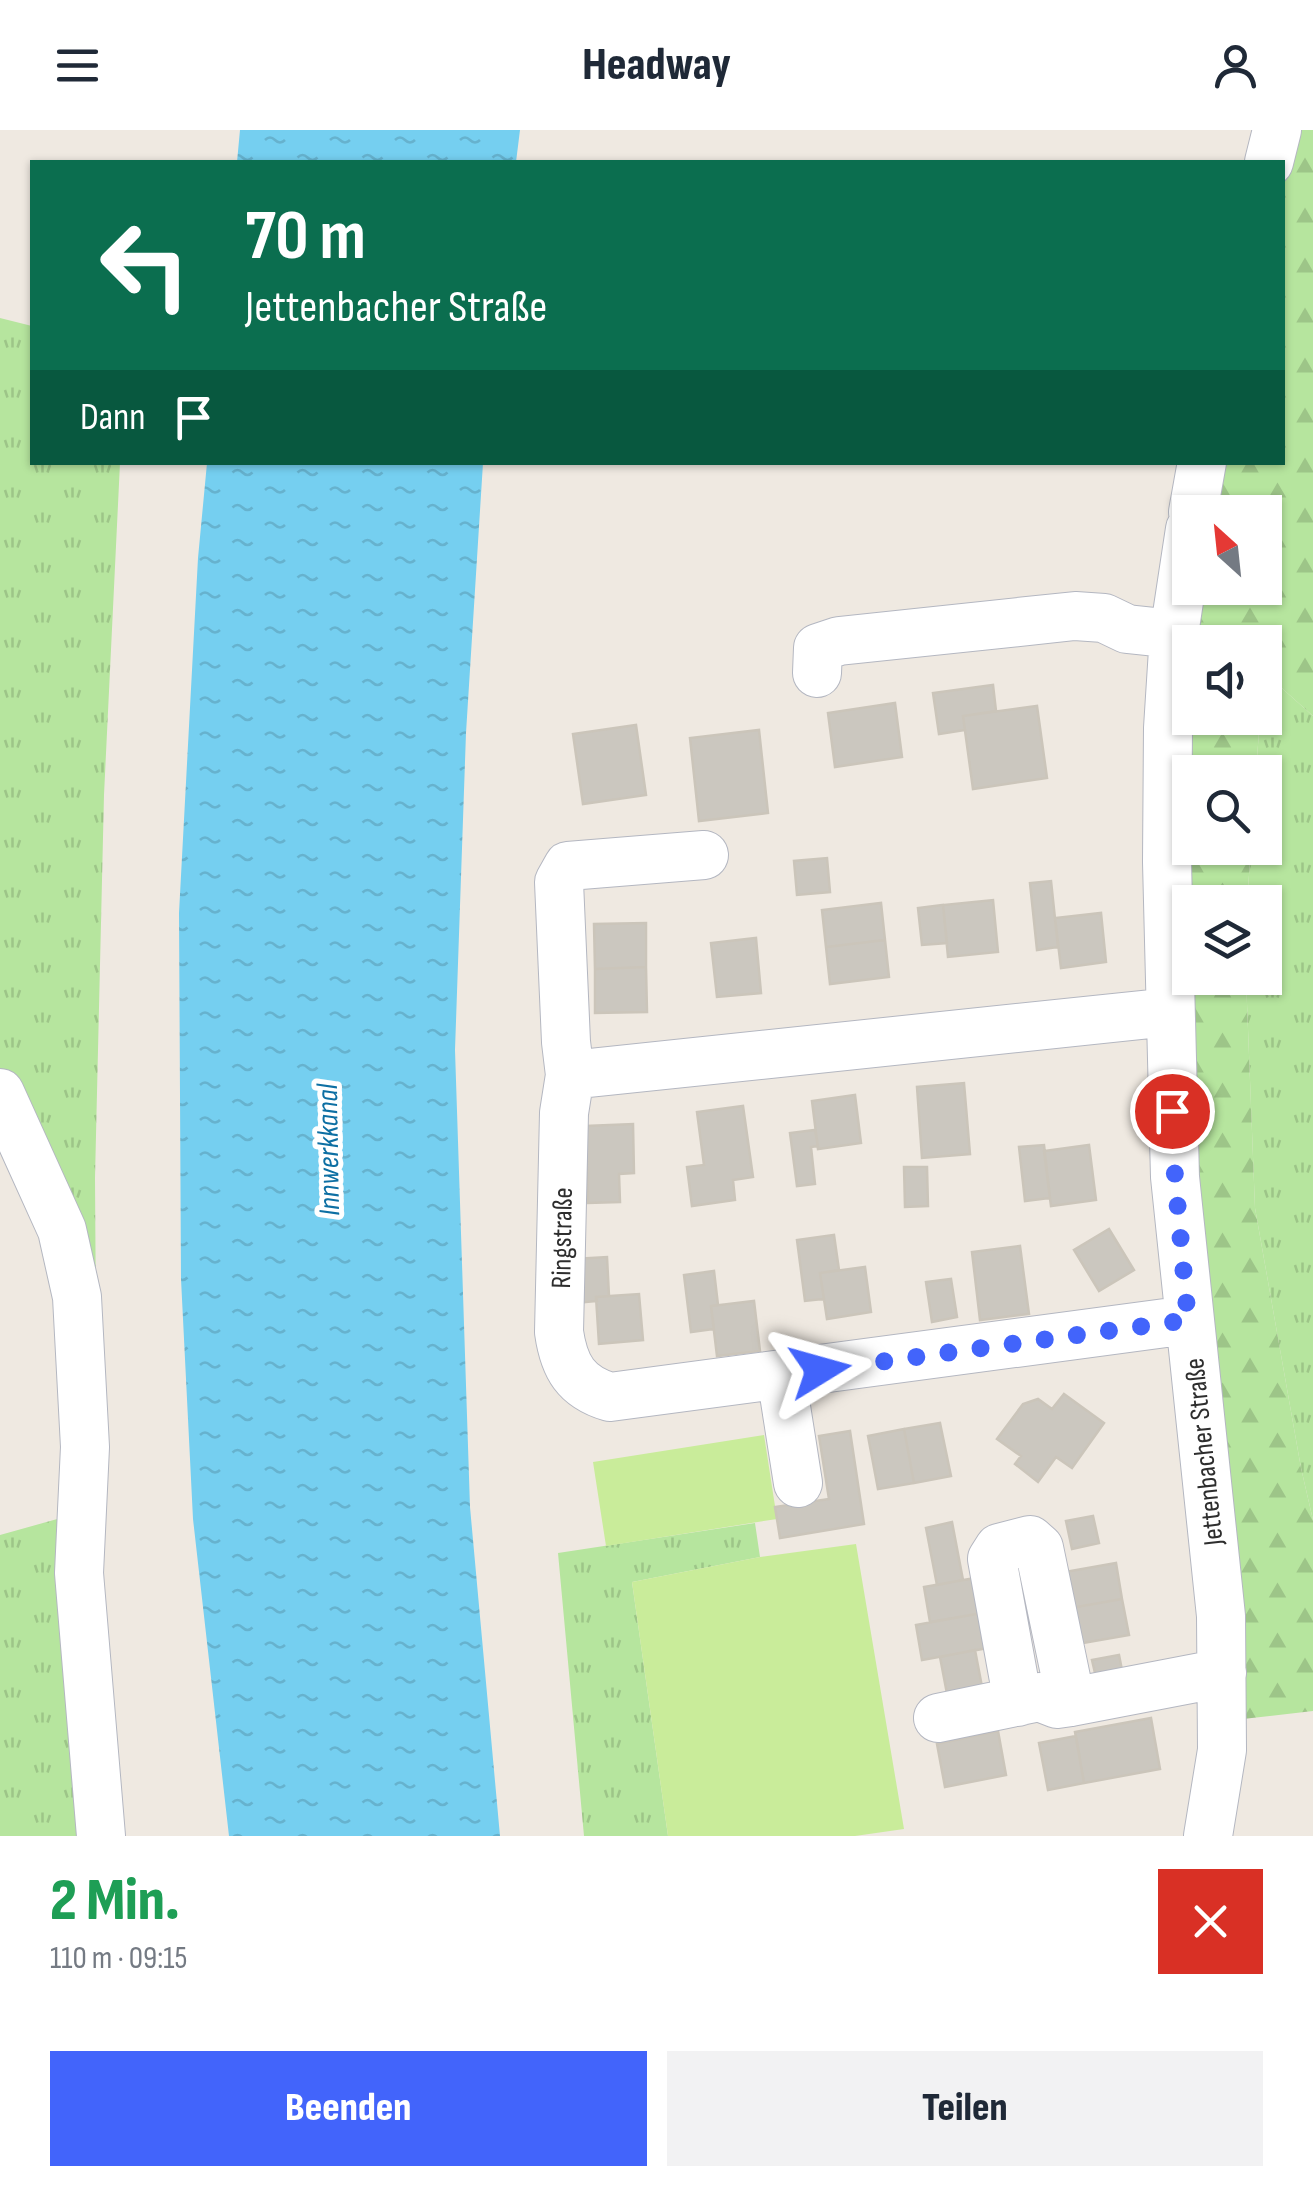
<!DOCTYPE html>
<html lang="de">
<meta charset="utf-8">
<style>
:root{--surface:#fff;--page:#f2f2f3;--text:#1f2937;--muted:#747a83;--accent:#4264fb}
body{margin:0;font-family:"Sofia Sans Condensed",sans-serif;background:var(--page);color:var(--text);height:100vh;display:flex;flex-direction:column;font-size:38px;white-space:nowrap}
*{box-sizing:border-box;margin:0}
p{font-size:32px;color:var(--muted)}
.icon{flex:none;width:55px;height:55px;fill:none;stroke:currentColor;stroke-width:2;stroke-linecap:round;stroke-linejoin:round}
.map{position:relative;height:1706px;overflow:hidden}
.panel{display:flex;flex-direction:column;background:var(--surface);flex:1}
.panel>*{flex:none}
.hud{position:absolute;left:30px;top:30px;width:1255px;height:305px;border-radius:0px;box-shadow:0 2px 8px #0004;background:#0b6e4f;color:#fff;overflow:hidden}
.needle{width:65px;rotate:333deg}
.buttons{position:absolute;left:1172px;top:365px;display:grid;gap:20px}
.buttons a{display:grid;place-items:center;width:110px;height:110px;border-radius:0px;background:var(--surface);box-shadow:0 2px 8px #0004;font-size:50px}
.pin{position:absolute;display:grid;place-items:center;width:85px;height:85px;color:#fff;margin:-42px;border:5px solid #fff;border-radius:50%;box-shadow:0 2px 10px #0007}
.me{position:absolute;width:110px;margin:-55px;rotate:82deg;stroke-linejoin:round;filter:drop-shadow(0 0 8px #0008)}
.turn{display:flex;align-items:center;gap:35px;height:210px;padding:0 50px;font-size:45px}
.turn .icon{width:130px;height:130px;stroke-width:2.5}
.turn b{display:block;font-size:70px;line-height:85px}
.then{display:flex;align-items:center;height:95px;padding:0 50px;background:#0003;gap:20px;font-size:38px}
.round{display:grid;place-items:center;flex:none;width:105px;height:105px;border-radius:0px;background:var(--page)}
.headline{display:flex;align-items:center;justify-content:space-between;height:170px;padding:0 50px}
h1{font-size:60px;font-weight:800;line-height:75px;color:#1e9e55}
.action{display:flex;gap:20px;margin-top:auto;padding:20px 50px}
.action a{flex:1;height:115px;border-radius:0px;background:var(--accent);color:#fff;font-size:40px;font-weight:800;line-height:115px;text-align:center}
.action a+a{background:var(--page);color:var(--text)}
header{display:flex;justify-content:space-between;align-items:center;height:130px;padding:0 50px;background:var(--surface);font-size:45px;font-weight:800}
.map>svg:first-child{display:block}
.grass{fill:url(#grass-tufts)}
.forest{fill:url(#forest-firs)}
.pitch{fill:#c9ec9a}
.water{fill:url(#water-ripples)}
.building{fill:#cbc7bf;stroke:#cbc5ba;stroke-width:2.5}
.lines{fill:none;stroke-linecap:round;stroke-linejoin:round}
.minor-casing{stroke:#b4b7c1;stroke-width:50}
.minor{stroke:#fff;stroke-width:48}
.route{stroke:#4264fb;stroke-width:18;stroke-dasharray:0 32.4}
.labels{text-anchor:middle;stroke-width:10;stroke-linejoin:round;paint-order:stroke}
.street-label{font-size:28px;fill:#2e2e2e;stroke:#fff}
.water-label{font-size:30px;font-style:italic;fill:#0d6fa3;stroke:#fff}
</style>
<header><svg class="icon" aria-label="menu" viewBox="0 0 24 24"><path d="M4 6h16M4 12h16M4 18h16"/></svg>Headway<svg class="icon" aria-label="person" viewBox="0 0 24 24"><circle cx="12" cy="8" r="4"/><path d="M4 21q1-7 8-7t8 7"/></svg></header>
<div class="map">
<svg width="1313" height="1706" viewBox="0 0 1313 1706">
<defs>
<pattern id="grass-tufts" width="24" height="20" patternUnits="userSpaceOnUse" patternTransform="scale(2.5)"><rect width="24" height="20" fill="#b6e59e"/><path d="M3 7l-1-3M5 7V3M7 7l1-3M15 17l-1-3M17 17v-4M19 17l1-3" fill="none" stroke="#9dc588"/></pattern>
<pattern id="forest-firs" width="22" height="20" patternUnits="userSpaceOnUse" patternTransform="scale(2.5)"><rect width="22" height="20" fill="#b6e59e"/><path d="M5 1l3.5 6h-7zM16 11l3.5 6h-7z" fill="#9dc588"/></pattern>
<pattern id="water-ripples" width="26" height="14" patternUnits="userSpaceOnUse" patternTransform="scale(2.5)"><rect width="26" height="14" fill="#75cff0"/><path d="M2 4q2-2 4 0t4 0M15 11q2-2 4 0t4 0" fill="none" stroke="#66b2ce"/></pattern>
</defs>
<rect width="100%" height="100%" fill="#efe9e1"/>
<path class="grass" d="M 0,188 L 32,196 L 32,332 L 120,333 L 104,665 L 95,1048 L 96,1196 L 0,943 Z
M 1265,543 L 1313,586 L 1313,1390 L 1301,1338 L 1255,1078 L 1246,848 L 1265,848 L 1265,772 L 1247,772 L 1251,718 L 1265,718 L 1265,642 L 1256,642 L 1260,588 L 1265,588 Z
M 68,1386 L 84,1706 L 0,1706 L 0,1405 Z
M 755,1393 L 760,1427 L 632,1452 L 668,1706 L 584,1706 L 558,1423 Z"/>
<path class="forest" d="M 1294,0 L 1313,0 L 1313,586 L 1265,543 L 1265,512 L 1192,512 L 1196,458 L 1265,458 L 1265,382 L 1209,382 L 1217,333 L 1282,332 L 1283,46 Z
M 1190,588 L 1260,588 L 1256,642 L 1190,642 L 1190,718 L 1251,718 L 1247,772 L 1190,772 L 1190,848 L 1246,848 L 1255,1078 L 1301,1338 L 1313,1390 L 1313,1581 L 1243,1589 L 1189,984 Z"/>
<path class="pitch" d="M 764,1305 L 777,1389 L 606,1416 L 593,1332 Z
M 856,1414 L 904,1699 L 855,1706 L 668,1706 L 632,1452 L 760,1427 Z"/>
<path class="water" d="M 240,0 L 520,0 L 516,32 L 237,32 Z
M 207,333 L 483,333 L 466,603 L 455,920 L 470,1377 L 500,1706 L 229,1706 L 193,1389 L 181,1149 L 179,783 L 198,428 Z"/>
<path class="building" d="M 993,555 L 996,581 L 963,586 L 965,600 L 939,604 L 933,563 Z
M 895,573 L 902,627 L 835,637 L 828,583 Z
M 1037,576 L 1047,648 L 973,659 L 963,586 Z
M 636,595 L 646,665 L 583,674 L 573,604 Z
M 759,600 L 768,683 L 699,691 L 690,608 Z
M 827,728 L 830,762 L 797,765 L 794,731 Z
M 1051,751 L 1058,817 L 1037,820 L 1030,753 Z
M 993,770 L 998,822 L 948,827 L 943,775 Z
M 881,773 L 885,810 L 826,817 L 822,780 Z
M 943,775 L 947,813 L 922,815 L 918,778 Z
M 1101,783 L 1106,832 L 1061,838 L 1055,788 Z
M 646,793 L 646,837 L 595,839 L 594,794 Z
M 756,808 L 761,863 L 717,867 L 711,813 Z
M 885,810 L 889,847 L 830,854 L 826,817 Z
M 646,837 L 647,882 L 595,883 L 595,839 Z
M 964,953 L 970,1024 L 922,1028 L 917,957 Z
M 855,965 L 861,1013 L 818,1019 L 812,971 Z
M 743,976 L 753,1047 L 733,1050 L 735,1070 L 692,1076 L 687,1037 L 704,1035 L 697,982 Z
M 633,994 L 634,1043 L 619,1044 L 620,1072 L 588,1073 L 586,996 Z
M 815,1000 L 818,1016 L 811,1017 L 815,1054 L 797,1056 L 790,1003 Z
M 1044,1015 L 1050,1068 L 1025,1071 L 1019,1017 Z
M 1089,1015 L 1096,1070 L 1051,1076 L 1044,1021 Z
M 904,1037 L 927,1037 L 928,1076 L 905,1077 Z
M 1109,1099 L 1134,1140 L 1099,1161 L 1074,1120 Z
M 834,1105 L 839,1140 L 820,1143 L 824,1169 L 805,1171 L 797,1110 Z
M 1020,1116 L 1029,1184 L 980,1190 L 972,1122 Z
M 607,1127 L 609,1166 L 596,1167 L 597,1171 L 577,1173 L 574,1129 Z
M 865,1137 L 871,1182 L 827,1189 L 820,1143 Z
M 714,1141 L 718,1175 L 711,1176 L 714,1199 L 691,1202 L 684,1145 Z
M 951,1149 L 957,1187 L 932,1192 L 926,1152 Z
M 639,1164 L 643,1210 L 599,1214 L 596,1167 Z
M 754,1171 L 760,1221 L 717,1226 L 711,1176 Z
M 1064,1264 L 1104,1293 L 1072,1338 L 1056,1327 L 1038,1352 L 1015,1334 L 1021,1326 L 997,1309 L 1023,1274 L 1038,1269 L 1052,1279 Z
M 940,1293 L 951,1346 L 914,1353 L 904,1299 Z
M 904,1299 L 914,1353 L 878,1359 L 868,1306 Z
M 850,1301 L 864,1394 L 780,1408 L 775,1377 L 829,1369 L 819,1306 Z
M 1093,1386 L 1099,1413 L 1072,1419 L 1066,1391 Z
M 952,1392 L 963,1450 L 937,1455 L 926,1398 Z
M 1116,1433 L 1122,1469 L 1071,1478 L 1065,1442 Z
M 975,1448 L 982,1483 L 930,1492 L 924,1457 Z
M 1122,1469 L 1129,1505 L 1077,1514 L 1071,1478 Z
M 982,1483 L 988,1518 L 922,1530 L 916,1495 Z
M 975,1520 L 983,1562 L 948,1569 L 940,1527 Z
M 1119,1525 L 1124,1550 L 1098,1556 L 1092,1530 Z
M 1151,1588 L 1160,1639 L 1084,1653 L 1075,1602 Z
M 998,1601 L 1006,1645 L 945,1657 L 937,1614 Z
M 1076,1606 L 1084,1653 L 1048,1660 L 1039,1613 Z"/>
<g class="lines">
<g class="minor-casing">
<path id="minor" d="M 1269,32 L 1277,0
M 1193,382 L 1202,332
M 1190,399 L 1174,504 L 1168,598 L 1167,732 L 1175,1047 L 1221,1486 L 1222,1620 L 1208,1706
M 817,543 L 818,518 L 839,511 L 1075,486 L 1104,488 L 1127,499 L 1174,504
M 1170,882 L 570,945 L 564,983 L 559,1202 C 564,1237 576,1257 610,1267 L 1188,1190
M 570,945 L 566,912 L 559,752 L 568,736 L 704,725
M 0,963 L 62,1100 L 77,1167 L 85,1317 L 79,1443 L 101,1706
M 781,1245 L 798,1353
M 1018,1572 L 992,1429 L 999,1418 L 1030,1410 L 1039,1418 L 1071,1572
M 938,1588 L 1039,1567 L 1057,1574 L 1071,1572 L 1222,1543"/>
</g>
<use href="#minor" class="minor"/>
</g>
<g class="lines">
<path class="route" d="M 820,1240 L 1188,1190 L 1175,1047 L 1172,981"/>
</g>
<g class="labels">
<g class="street-label">
<text transform="translate(561 1108) rotate(-89)" y="10">Ringstraße</text>
<text transform="translate(1203 1322) rotate(-96)" y="10">Jettenbacher Straße</text>
</g>
<g class="water-label">
<text transform="translate(328 1020) rotate(-91)" y="10">Innwerkkanal</text>
</g>
</g>
</svg>
<div class="buttons">
<a><svg class="needle" viewBox="-14 -14 28 28"><path d="M0-13l5 13h-10z" fill="#e53935"/><path d="M0 13l5-13h-10z" fill="#747a83"/></svg></a>
<a><svg class="icon" aria-label="sound" viewBox="0 0 24 24"><path d="M4 9h4l5-4v14l-5-4H4zM17 9q2 3 0 6"/></svg></a>
<a><svg class="icon" aria-label="search" viewBox="0 0 24 24"><circle cx="10" cy="10" r="6"/><path d="M15 15l6 6"/></svg></a>
<a><svg class="icon" aria-label="layers" viewBox="0 0 24 24"><path d="M12 4l9 5-9 5-9-5zM3 14l9 5 9-5"/></svg></a>
</div>
<div class="pin" style="left:1172px;top:981px;background:#d93025"><svg class="icon" aria-label="arrive" viewBox="0 0 24 24"><path d="M6 21V4h12l-3 4 3 4H6"/></svg></div>
<svg class="me" style="left:820px;top:1240px" viewBox="-20 -20 40 40"><path d="M0-17L14 15 0 8-14 15z" fill="#4264fb" stroke="#fff" stroke-width="4"/></svg>
<div class="hud">
<div class="turn"><svg class="icon" aria-label="left" viewBox="0 0 24 24"><path d="M17 20v-9H6M10 6l-5 5 5 5"/></svg><div><b>70 m</b>Jettenbacher Straße</div></div>
<div class="then">Dann<svg class="icon" aria-label="arrive" viewBox="0 0 24 24"><path d="M6 21V4h12l-3 4 3 4H6"/></svg></div>
</div>
</div>
<section class="panel">
<div class="headline"><div><h1>2 Min.</h1><p>110 m · 09:15</p></div><a class="round" style="background:#d93025;color:#fff"><svg class="icon" aria-label="close" viewBox="0 0 24 24"><path d="M6 6l12 12M18 6L6 18"/></svg></a></div>
<div class="action"><a>Beenden</a><a>Teilen</a></div>
</section>
